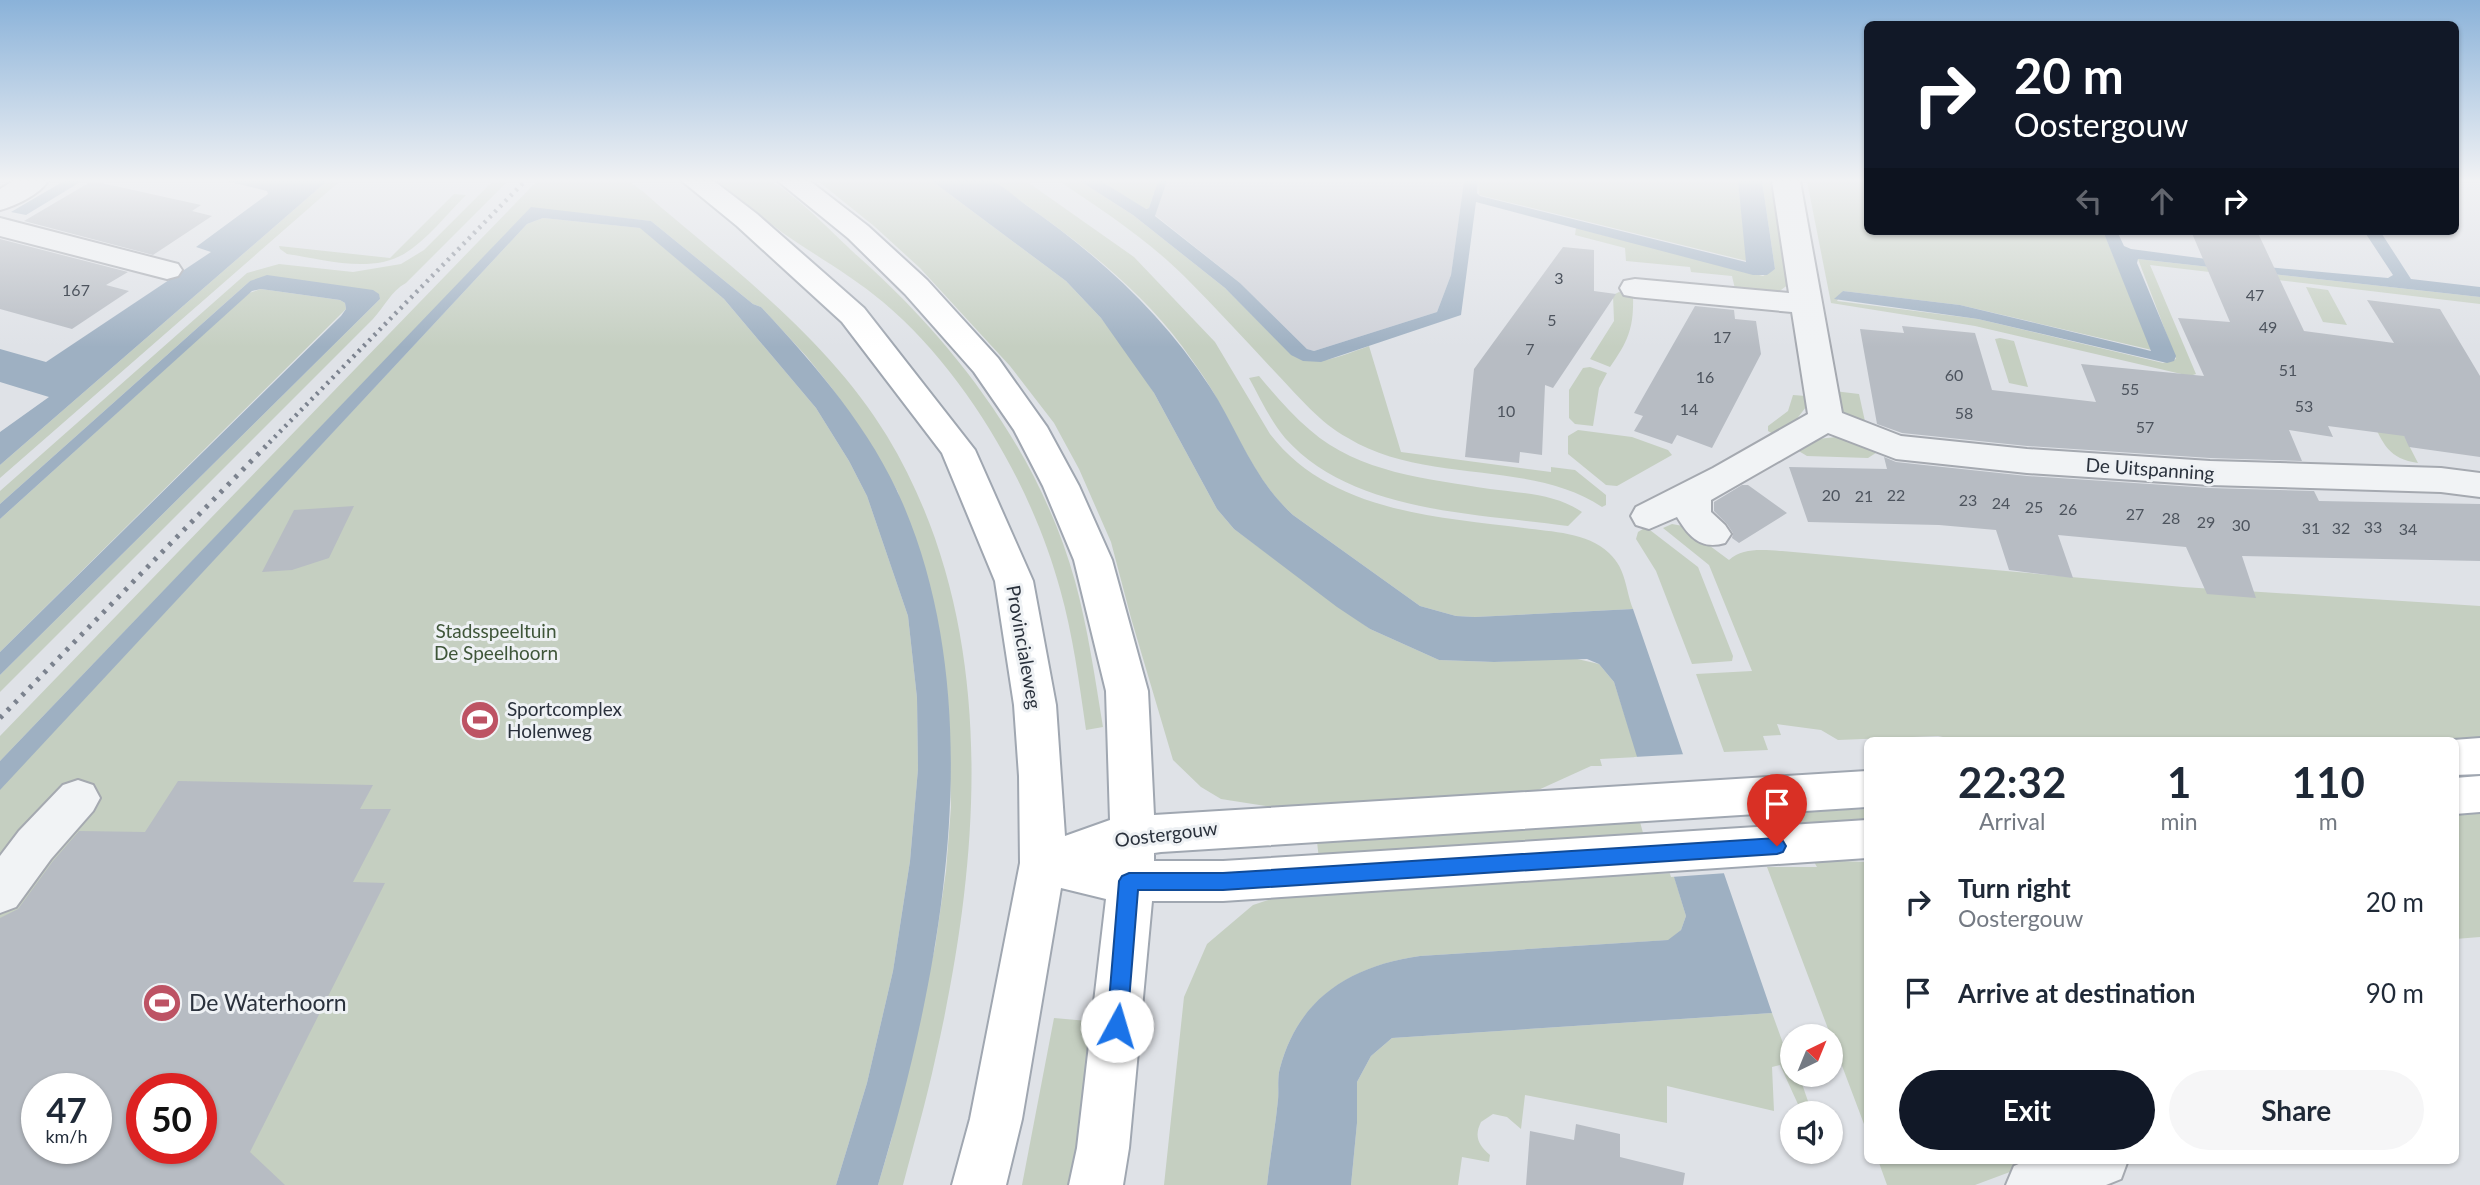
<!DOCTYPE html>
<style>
:root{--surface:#fff;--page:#f6f6f7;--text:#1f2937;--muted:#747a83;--accent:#111827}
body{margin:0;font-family:Lato,sans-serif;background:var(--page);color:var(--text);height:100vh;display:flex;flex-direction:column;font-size:26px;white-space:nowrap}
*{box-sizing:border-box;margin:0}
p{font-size:23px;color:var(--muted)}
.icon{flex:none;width:38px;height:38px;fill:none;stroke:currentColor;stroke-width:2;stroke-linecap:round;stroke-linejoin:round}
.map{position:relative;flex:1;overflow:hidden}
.side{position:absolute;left:1864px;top:737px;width:595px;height:427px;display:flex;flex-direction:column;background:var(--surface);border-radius:10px;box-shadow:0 2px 5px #0004}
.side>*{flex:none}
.banner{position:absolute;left:1864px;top:21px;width:595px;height:214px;border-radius:10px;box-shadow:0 2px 5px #0004;background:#111827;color:#fff;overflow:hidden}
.needle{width:46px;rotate:43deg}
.controls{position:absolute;left:1780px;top:1024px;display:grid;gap:14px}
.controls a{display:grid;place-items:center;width:63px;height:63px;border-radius:50%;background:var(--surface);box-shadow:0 2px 5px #0004;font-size:35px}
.speed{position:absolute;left:21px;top:1073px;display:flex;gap:14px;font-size:35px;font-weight:700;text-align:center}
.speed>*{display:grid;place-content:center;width:91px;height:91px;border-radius:50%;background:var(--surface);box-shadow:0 2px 5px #0004;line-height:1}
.speed small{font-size:18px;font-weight:400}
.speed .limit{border:10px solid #d22;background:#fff;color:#111}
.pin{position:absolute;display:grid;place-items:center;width:60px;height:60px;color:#fff;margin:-72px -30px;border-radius:50% 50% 50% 0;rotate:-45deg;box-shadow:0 0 7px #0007}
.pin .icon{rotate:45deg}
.me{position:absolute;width:77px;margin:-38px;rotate:6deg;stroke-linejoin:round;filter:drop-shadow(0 0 5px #0008)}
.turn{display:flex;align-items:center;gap:24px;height:147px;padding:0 35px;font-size:32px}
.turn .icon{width:91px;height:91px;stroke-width:2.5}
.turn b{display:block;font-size:49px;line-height:60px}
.lanes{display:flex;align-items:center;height:66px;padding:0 35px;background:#0003;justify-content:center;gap:35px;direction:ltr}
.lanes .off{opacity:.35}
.eta{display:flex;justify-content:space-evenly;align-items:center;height:119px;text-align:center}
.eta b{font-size:42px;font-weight:700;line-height:49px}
.primary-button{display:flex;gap:14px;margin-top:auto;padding:14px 35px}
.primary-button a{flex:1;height:80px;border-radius:42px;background:var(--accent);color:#fff;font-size:28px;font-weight:700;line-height:80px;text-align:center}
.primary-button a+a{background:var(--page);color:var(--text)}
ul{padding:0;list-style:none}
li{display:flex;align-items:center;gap:21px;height:91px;padding:0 35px}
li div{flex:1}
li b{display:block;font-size:26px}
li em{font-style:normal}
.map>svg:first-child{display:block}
.built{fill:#ced1d8}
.green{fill:#c5cfc1;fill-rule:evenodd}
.water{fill:#9eb0c2}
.pier{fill:#dfe2e7}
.building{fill:#b7bcc3;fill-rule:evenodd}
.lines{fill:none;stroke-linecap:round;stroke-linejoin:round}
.minor-casing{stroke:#a5a9b0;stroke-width:4}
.major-casing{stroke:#a0a7b1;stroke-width:4}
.minor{fill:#f1f3f5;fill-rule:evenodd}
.major{fill:#fff;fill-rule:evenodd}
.rail-far1{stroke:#7b828e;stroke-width:4.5;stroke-dasharray:2.5 5;stroke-linecap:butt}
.rail{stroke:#7b828e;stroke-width:5;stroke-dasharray:3.5 7;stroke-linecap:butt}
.route{fill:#1a73e8;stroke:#114b97;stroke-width:2}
.labels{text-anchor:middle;stroke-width:6;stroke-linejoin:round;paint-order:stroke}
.number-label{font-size:16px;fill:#4d545e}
.street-label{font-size:19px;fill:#2a313c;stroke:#eef1f4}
.park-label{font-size:19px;fill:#3f5639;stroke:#eef1f4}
.poi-label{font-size:19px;fill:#2a313c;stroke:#eef1f4;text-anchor:start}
.near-poi-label{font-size:23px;fill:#2a313c;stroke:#eef1f4;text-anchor:start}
</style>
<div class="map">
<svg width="2480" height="1185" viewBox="0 0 2480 1185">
<rect width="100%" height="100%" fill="#dfe2e7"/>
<path class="built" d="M 1167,181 L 1464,181 L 1451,275 L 1437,312 L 1314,351 L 1307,349 L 1240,283 L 1155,215 Z"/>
<path class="green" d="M 327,181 L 340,181 L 0,478 L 0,465 Z
M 493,181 L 508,181 L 406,283 C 391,291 385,306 373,319 L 0,692 L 0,675 L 380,299 L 250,281 L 0,504 L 0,491 L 247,273 L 279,264 L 353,272 L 401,264 L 424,250 Z
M 537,181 C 554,181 618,177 629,182 C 641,188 653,201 663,209 C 696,237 730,264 762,293 C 809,335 854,382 887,436 C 1000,623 982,855 935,1060 C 926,1102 914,1143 903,1185 L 878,1185 L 891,1141 L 935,947 L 946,871 L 951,807 L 948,720 L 898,492 L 863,432 L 831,387 L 807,357 L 761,307 L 753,304 L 651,221 L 531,208 L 0,761 L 0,736 Z
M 715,181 C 732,181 751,179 768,181 C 786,184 844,244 861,259 C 957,345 1040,455 1075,581 C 1088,629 1095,678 1103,727 L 1086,730 C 1079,682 1073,635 1060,589 C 1032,486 965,371 883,302 C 852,276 816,256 783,233 C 760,216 738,198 715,181 Z
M 818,181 L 932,181 L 1066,281 L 1101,318 L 1133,360 L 1154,393 L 1217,509 L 1234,529 L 1370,629 L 1439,660 L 1494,662 L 1573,658 L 1599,664 L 1614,682 L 1638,757 L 1600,759 L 1602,766 L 1591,766 L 1536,791 L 1272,807 L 1221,799 L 1201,787 L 1173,760 L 1131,618 L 1111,542 L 1079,469 L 1054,423 L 1010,366 L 920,268 L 874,226 Z
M 992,181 L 1026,181 L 1134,257 L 1215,342 L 1270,434 C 1329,511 1435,517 1524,528 C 1552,532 1587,532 1609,553 C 1627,570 1625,589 1633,609 L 1475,617 L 1456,616 L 1420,606 L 1293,515 C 1255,481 1238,434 1212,390 C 1203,375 1192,360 1182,346 C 1132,279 1060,228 992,181 Z
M 1059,181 L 1080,181 L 1133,215 L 1225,288 L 1291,354 C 1317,369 1343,355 1369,346 L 1401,452 L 1551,472 L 1551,467 L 1575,470 L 1606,495 L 1606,505 L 1602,507 C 1530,459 1425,485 1348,438 C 1319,422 1300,398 1277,374 C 1247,342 1217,309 1186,278 C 1148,240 1104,211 1059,181 Z
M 1101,181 L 1158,181 L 1149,208 L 1145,209 Z
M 1478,181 L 1738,181 L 1747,261 L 1479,195 Z
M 1762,181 L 1773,181 L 1789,284 L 1777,293 L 1735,289 L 1732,276 L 1691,272 L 1690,267 L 1626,261 L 1625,248 L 1575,235 L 1576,228 L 1763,276 L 1775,269 Z
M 1807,181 L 1866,181 L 1867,231 L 2103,231 L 2152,350 L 1960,305 L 1843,291 L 1837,301 L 1978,319 L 2163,363 L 2176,359 L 2138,259 L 2480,297 L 2480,304 L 2150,265 L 2196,374 L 2190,376 L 1975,326 L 1831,303 Z
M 454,194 L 466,195 C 447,214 427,240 404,254 C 369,274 323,259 287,254 L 280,249 L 279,246 L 390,258 Z
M 543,218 L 641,228 L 724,299 L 816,408 L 849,461 L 867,496 L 908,616 L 917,698 L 918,769 L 910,861 L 893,971 L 867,1083 L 836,1185 L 0,1185 L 0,789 L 527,224 ZM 37,1088 L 96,1088 L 96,1148 L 37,1148 ZM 142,1088 L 201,1088 L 201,1148 L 142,1148 Z
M 2306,287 L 2328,290 L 2347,325 L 2323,322 Z
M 261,289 L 340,300 L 345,303 L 346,309 L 0,652 L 0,519 L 249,293 Z
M 1619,292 L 1633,294 C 1634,327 1629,340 1610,367 L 1590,359 L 1614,321 L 1613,295 Z
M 2000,338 L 2014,341 L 2028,387 L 2009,383 L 1995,339 Z
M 1590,367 L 1607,373 L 1599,388 L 1593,426 L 1575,424 L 1569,418 L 1569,390 L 1583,368 Z
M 1259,376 C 1275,395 1291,414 1310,430 C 1359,473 1428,479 1490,489 C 1520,493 1556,494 1582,512 L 1568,526 C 1475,513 1352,513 1285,438 C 1270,420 1260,398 1249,378 Z
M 1834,391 L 1859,394 L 1866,426 L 1842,411 Z
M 1793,395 L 1806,396 L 1806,407 L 1792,425 L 1775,435 L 1768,431 L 1768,426 L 1788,411 Z
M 2372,420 L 2398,424 L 2418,463 C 2389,459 2383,444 2372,420 Z
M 1578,430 L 1632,437 L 1668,450 L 1672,455 L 1617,486 L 1606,485 L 1568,454 L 1568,436 Z
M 1836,437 L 1853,440 L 1879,451 L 1868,458 L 1807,456 L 1797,450 L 1818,439 Z
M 1672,524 L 1683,526 L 1729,560 C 1743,547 1764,550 1782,551 L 2183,587 L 2480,606 L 2480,737 L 2427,740 L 1958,740 L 1938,736 L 1838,740 L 1821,730 L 1777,724 L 1781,735 L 1763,736 L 1768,750 L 1724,752 L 1696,674 L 1752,671 L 1709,565 L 1663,528 Z
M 1646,527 L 1698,567 L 1733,656 L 1732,661 L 1692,664 L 1656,571 L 1636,539 L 1638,532 Z
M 2480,805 L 2480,937 L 2455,939 L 2455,806 Z
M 1867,809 L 1867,825 L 1773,833 L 1765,814 Z
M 1640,822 L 1645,840 L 1319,859 L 1317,842 Z
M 1813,860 L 1867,862 L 1867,1132 L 1767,867 L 1817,867 Z
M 1632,870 L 1634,875 L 1673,873 L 1686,916 L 1681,930 L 1669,940 L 1420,956 C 1352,966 1299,997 1280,1068 C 1277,1078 1279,1090 1278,1100 C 1275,1129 1270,1157 1267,1185 L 1164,1185 L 1184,997 L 1207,944 L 1253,905 L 1299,890 Z
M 1772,1013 L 1784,1046 L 1789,1046 L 1792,1074 L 1799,1075 L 1812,1113 L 1802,1113 L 1780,1065 L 1772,1067 L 1774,1111 L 1667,1086 L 1667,1123 L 1525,1095 L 1521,1129 L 1507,1117 L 1493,1114 L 1481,1122 C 1474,1136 1478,1145 1490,1155 L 1489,1162 L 1462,1157 L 1458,1185 L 1351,1185 L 1357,1123 L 1357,1082 L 1371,1056 L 1392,1038 Z
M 1054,1018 L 1099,1022 L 1079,1185 L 1022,1185 Z
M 1878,1160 L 2042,1160 L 1975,1185 L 1887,1185 Z"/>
<path class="water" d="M 64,181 L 82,181 L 26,215 L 11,212 Z
M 226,181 L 327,181 L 0,465 L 0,432 L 49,397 L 0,382 L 0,349 L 46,362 L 211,252 L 196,247 L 268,194 L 267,191 Z
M 932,181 C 950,181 973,177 991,181 C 1002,184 1016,198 1026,205 C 1098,255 1162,313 1210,387 C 1238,430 1253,479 1293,515 L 1420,606 L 1456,616 L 1475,617 L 1633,609 L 1772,1013 L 1392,1038 L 1371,1056 L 1357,1082 L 1357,1123 L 1351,1185 L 1267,1185 C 1270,1157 1275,1129 1278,1100 C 1279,1090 1277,1078 1280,1068 C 1299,997 1351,966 1420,956 L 1668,940 L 1681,930 L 1686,916 L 1614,682 L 1599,664 L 1587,659 L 1494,662 L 1439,660 L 1370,629 L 1337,607 L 1234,529 L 1217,509 L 1154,393 L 1101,318 L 1066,281 Z
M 1080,181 L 1101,181 L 1146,209 L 1149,208 L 1158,181 L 1167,181 L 1155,216 L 1240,283 L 1307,349 L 1314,351 L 1437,312 L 1451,275 L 1464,181 L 1478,181 L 1477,193 L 1480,196 L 1746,262 L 1738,181 L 1762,181 L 1775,269 L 1767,275 L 1753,275 L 1476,202 L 1461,315 L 1321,362 L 1303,361 L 1291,355 L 1225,288 L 1133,215 Z
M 531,207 L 651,221 L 753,304 L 761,307 C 816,366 871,429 903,504 C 992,712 941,976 878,1185 L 836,1185 L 867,1083 L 893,971 L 910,861 L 918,769 L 917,698 L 908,616 L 867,496 L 849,461 L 816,408 L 724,299 L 640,228 L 543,218 L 527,224 L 0,790 L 0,761 Z
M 2103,231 L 2117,231 L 2124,246 L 2131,249 L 2267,267 L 2388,278 L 2393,275 L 2364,231 L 2380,231 L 2411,279 L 2480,287 L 2480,297 L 2138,259 L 2137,263 L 2176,356 L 2174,361 L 2167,363 L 1978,319 L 1834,299 L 1843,291 L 1960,305 L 2151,351 Z
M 267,275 L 373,290 L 379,294 L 380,299 L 0,675 L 0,652 L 341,316 L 346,309 L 345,303 L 340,300 L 261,289 L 252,291 L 0,519 L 0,504 L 250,281 Z"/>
<path class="pier" d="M 1687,754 L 1710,820 L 1727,873 L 1671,877 L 1634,757 Z"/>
<path class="building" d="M 92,181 L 201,205 L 192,211 L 212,216 L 153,255 L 24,221 Z
M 2191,231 L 2257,231 L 2304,331 L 2394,343 L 2367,300 L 2440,309 L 2480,376 L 2480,457 L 2409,447 L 2404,436 L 2328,426 L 2333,437 L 2289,430 L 2302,461 L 2210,458 L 2027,446 L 1902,433 L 1877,424 L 1860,329 L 1904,333 L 1902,326 L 1975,333 L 1992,390 L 2096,402 L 2081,364 L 2204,376 L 2178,318 L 2230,322 Z
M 0,239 L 128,272 L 106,285 L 129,291 L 72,329 L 0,309 Z
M 1563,247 L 1594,250 L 1594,291 L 1616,294 L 1553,388 L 1545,385 L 1542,455 L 1520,452 L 1519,463 L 1465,457 L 1474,369 Z
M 1695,306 L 1734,310 L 1735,319 L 1756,321 L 1761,354 L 1712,448 L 1677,435 L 1672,444 L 1634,431 L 1643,416 L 1634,413 Z
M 1884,457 L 1896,462 L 2027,476 L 2210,488 L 2314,491 L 2319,501 L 2480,504 L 2480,561 L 2242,556 L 2256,598 L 2207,594 L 2186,547 L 2058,535 L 2073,578 L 2009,570 L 1996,530 L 1939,525 L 1808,522 L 1789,467 L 1887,469 Z
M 1742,485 L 1748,485 L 1787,513 L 1739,543 L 1732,538 L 1733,533 L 1727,524 L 1714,511 L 1714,502 Z
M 354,506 L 329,558 L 292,570 L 262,572 L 294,510 Z
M 178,781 L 373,785 L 360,809 L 391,809 L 353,882 L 385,883 L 250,1152 L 285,1185 L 0,1185 L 0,918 L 18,909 L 53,861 L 79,831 L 145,832 ZM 37,1088 L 96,1088 L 96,1148 L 37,1148 ZM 142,1088 L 201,1088 L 201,1148 L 142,1148 Z
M 1576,1124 L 1620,1134 L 1620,1157 L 1685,1173 L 1683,1185 L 1526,1185 L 1530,1131 L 1574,1140 Z"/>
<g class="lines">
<g class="minor-casing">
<path id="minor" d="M 13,181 L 48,181 C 39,195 15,206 0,210 L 0,189 Z
M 1772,181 L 1800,181 L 1842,413 L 1901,436 L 2027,449 L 2210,461 L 2441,468 L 2480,473 L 2480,497 L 2441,492 L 2210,485 L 2027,473 L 1896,459 L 1828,433 L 1711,500 L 1711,512 L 1725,525 L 1731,534 L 1725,543 C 1701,550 1689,537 1677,517 L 1649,529 L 1636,525 L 1631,516 L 1636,507 L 1713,468 L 1808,414 L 1792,312 L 1635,297 L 1624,295 L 1620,288 L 1624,281 L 1635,279 L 1789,293 Z
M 0,218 L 178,264 L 182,270 L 178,276 L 167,279 L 0,236 Z
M 78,780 L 93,785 L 100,798 L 93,811 L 51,859 L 16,907 L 0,913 L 0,856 L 19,831 L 63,785 Z
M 2028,1160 L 2128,1160 L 2121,1179 L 2106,1185 L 2006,1185 L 2014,1166 Z"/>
</g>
<g class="major-casing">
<path id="major" d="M 682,181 L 714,181 L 757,214 L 864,308 L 975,450 L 1033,581 L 1056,705 L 1065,836 L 1110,820 L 1106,691 L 1074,560 L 1043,486 L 1014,430 L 974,372 L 905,294 L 848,238 L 778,181 L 810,181 L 868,226 L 927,280 L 998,358 L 1047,427 L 1079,486 L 1112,560 L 1148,691 L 1154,815 L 1867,771 L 1867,807 L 1161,852 L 1154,853 L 1154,861 L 1223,861 L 1867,820 L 1867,858 L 1223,901 L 1152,901 L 1129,1148 L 1123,1185 L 1069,1185 L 1077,1148 L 1106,899 L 1061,888 L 1022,1119 L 1006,1185 L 952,1185 L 970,1119 L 1020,863 L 1019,776 L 1014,705 L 995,581 L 942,453 L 842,322 L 737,226 Z
M 2480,738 L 2480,774 L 2455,775 L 2455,740 L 2453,740 Z
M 2480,776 L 2480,812 L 2455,814 L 2455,778 Z"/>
</g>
<use href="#minor" class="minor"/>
<use href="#major" class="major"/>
<path class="rail-far1" d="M 264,448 L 525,181"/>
<path class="rail" d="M 0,718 L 266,446"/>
</g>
<linearGradient id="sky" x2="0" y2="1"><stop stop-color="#8ab2d9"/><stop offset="0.52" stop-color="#f1f2f4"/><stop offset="1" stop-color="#f1f2f4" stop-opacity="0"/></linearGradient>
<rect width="2480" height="347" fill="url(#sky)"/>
<path class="route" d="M 1777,838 L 1783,841 L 1786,846 L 1783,852 L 1777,854 L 1223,890 L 1138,890 L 1127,1026 L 1124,1033 L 1117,1036 L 1110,1033 L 1107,1026 L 1119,881 L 1122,876 L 1129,873 L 1223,873 Z"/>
<defs>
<g id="stadium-disc" transform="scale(2.0125)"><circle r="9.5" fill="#bd5364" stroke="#eef1f4"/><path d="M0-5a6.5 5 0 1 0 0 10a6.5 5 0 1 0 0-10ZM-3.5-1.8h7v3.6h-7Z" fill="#fff"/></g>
</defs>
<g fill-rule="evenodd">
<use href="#stadium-disc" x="480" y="720"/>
<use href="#stadium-disc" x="162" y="1003"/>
</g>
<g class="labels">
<g class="number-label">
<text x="1559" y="284">3</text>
<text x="76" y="296">167</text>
<text x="2255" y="301">47</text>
<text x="1552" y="326">5</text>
<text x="2268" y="333">49</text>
<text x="1722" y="343">17</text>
<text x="1530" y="355">7</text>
<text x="2288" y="376">51</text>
<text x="1954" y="381">60</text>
<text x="1705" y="383">16</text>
<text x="2130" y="395">55</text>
<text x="2304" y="412">53</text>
<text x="1689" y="415">14</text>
<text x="1506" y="417">10</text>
<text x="1964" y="419">58</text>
<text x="2145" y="433">57</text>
<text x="1831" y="501">20</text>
<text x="1896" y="501">22</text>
<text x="1864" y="502">21</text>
<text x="1968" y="506">23</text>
<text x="2001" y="509">24</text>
<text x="2034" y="513">25</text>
<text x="2068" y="515">26</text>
<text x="2135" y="520">27</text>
<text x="2171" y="524">28</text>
<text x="2206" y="528">29</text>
<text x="2241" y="531">30</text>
<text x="2373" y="533">33</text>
<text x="2311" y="534">31</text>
<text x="2341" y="534">32</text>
<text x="2408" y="535">34</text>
</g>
<g class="street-label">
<text transform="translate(2150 469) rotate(4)" y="7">De Uitspanning</text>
<text transform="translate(1024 647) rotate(80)" y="7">Provincialeweg</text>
<text transform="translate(1166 834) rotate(-7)" y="7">Oostergouw</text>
</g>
<g class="park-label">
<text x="496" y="638">Stadsspeeltuin<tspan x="496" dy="22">De Speelhoorn</tspan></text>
</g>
<g class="poi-label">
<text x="507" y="716">Sportcomplex<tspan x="507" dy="22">Holenweg</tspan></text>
</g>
<g class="near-poi-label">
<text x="189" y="1011">De Waterhoorn</text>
</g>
</g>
</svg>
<div class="controls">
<a><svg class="needle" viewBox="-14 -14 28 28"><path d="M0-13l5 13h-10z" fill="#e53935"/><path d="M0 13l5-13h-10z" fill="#747a83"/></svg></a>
<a><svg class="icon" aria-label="sound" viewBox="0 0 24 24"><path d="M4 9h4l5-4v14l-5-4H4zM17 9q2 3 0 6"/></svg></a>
</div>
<div class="speed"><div>47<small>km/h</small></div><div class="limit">50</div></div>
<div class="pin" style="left:1777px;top:846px;background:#d93025"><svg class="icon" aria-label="arrive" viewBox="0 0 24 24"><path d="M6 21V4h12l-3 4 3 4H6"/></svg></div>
<svg class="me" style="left:1117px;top:1026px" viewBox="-20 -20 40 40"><circle r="19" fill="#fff"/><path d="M0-13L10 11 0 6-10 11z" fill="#1a73e8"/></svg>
<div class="banner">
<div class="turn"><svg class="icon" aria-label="right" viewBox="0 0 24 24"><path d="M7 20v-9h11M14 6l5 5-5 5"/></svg><div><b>20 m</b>Oostergouw</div></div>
<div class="lanes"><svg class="icon off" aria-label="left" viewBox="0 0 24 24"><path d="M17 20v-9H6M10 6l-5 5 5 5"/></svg><svg class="icon off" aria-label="ahead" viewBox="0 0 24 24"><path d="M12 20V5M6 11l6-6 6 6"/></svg><svg class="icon" aria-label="right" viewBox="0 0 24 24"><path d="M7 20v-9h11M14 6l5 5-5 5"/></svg></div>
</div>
<section class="side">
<div class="eta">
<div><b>22:32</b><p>Arrival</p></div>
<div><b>1</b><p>min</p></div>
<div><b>110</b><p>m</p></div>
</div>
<ul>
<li><svg class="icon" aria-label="right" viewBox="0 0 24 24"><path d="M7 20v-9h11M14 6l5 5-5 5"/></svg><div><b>Turn right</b><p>Oostergouw</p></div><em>20 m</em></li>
<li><svg class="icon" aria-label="arrive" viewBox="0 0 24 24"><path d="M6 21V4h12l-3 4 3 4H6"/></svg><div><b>Arrive at destination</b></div><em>90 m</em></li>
</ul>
<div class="primary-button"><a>Exit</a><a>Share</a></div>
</section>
</div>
